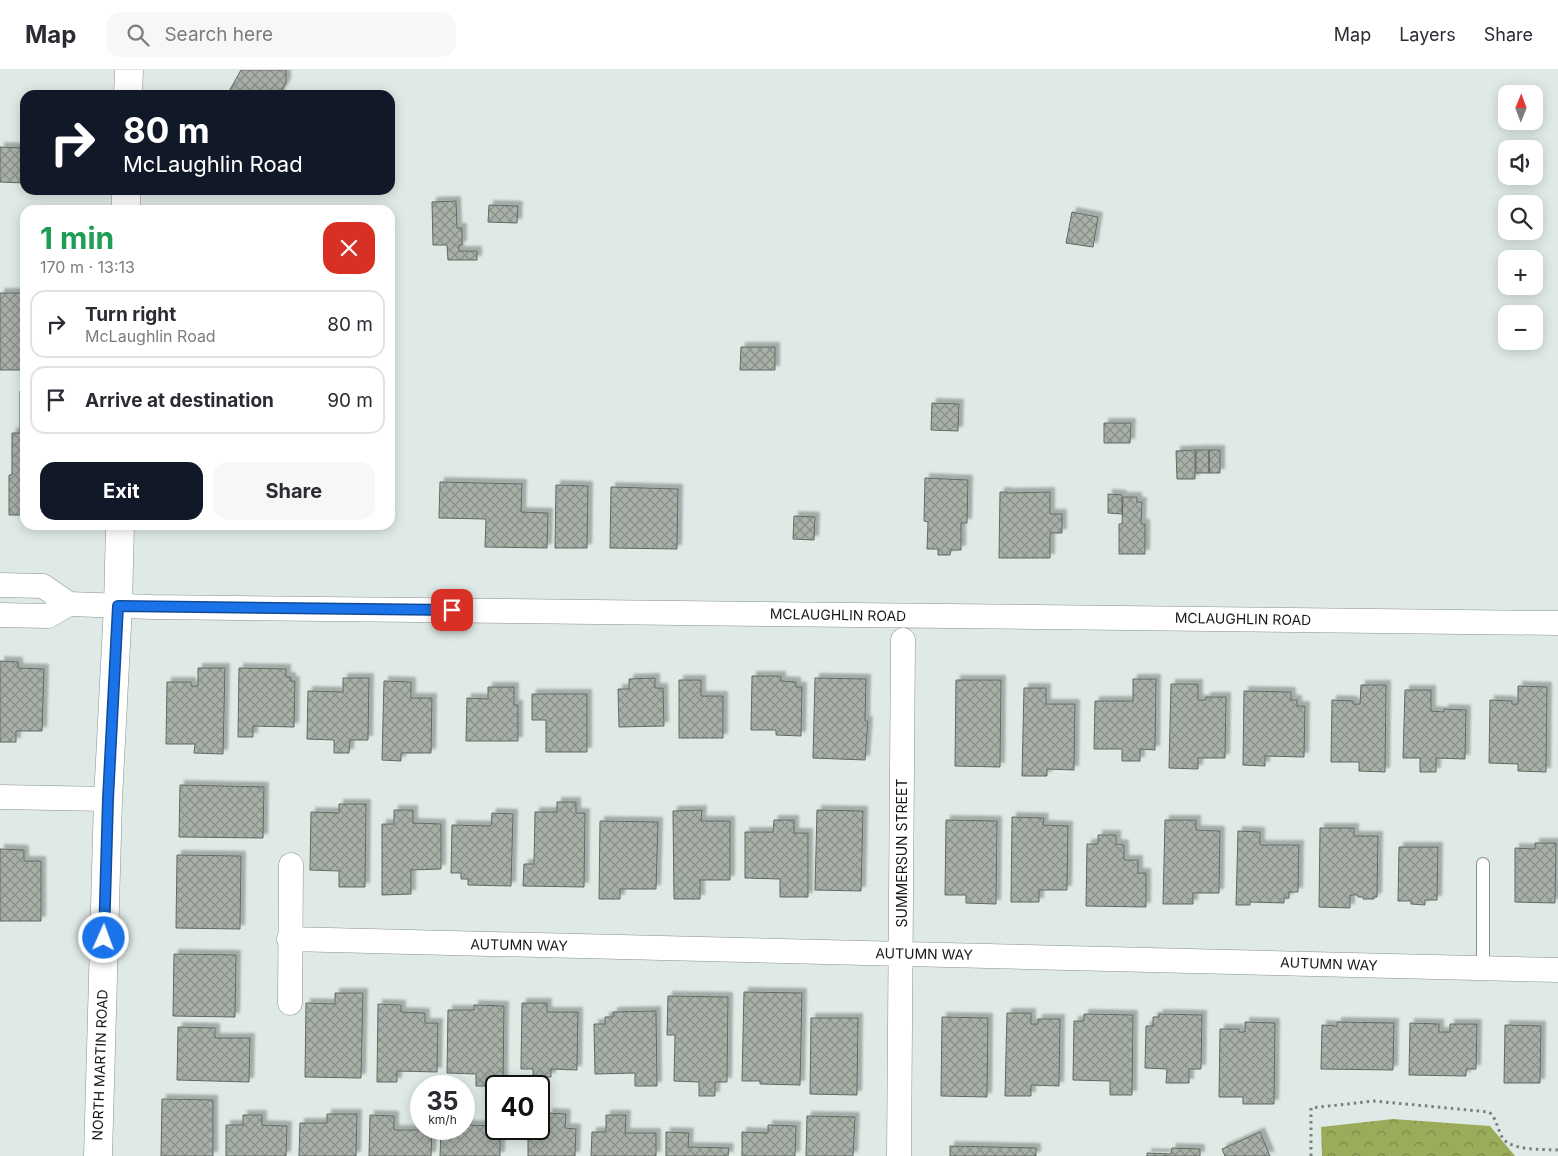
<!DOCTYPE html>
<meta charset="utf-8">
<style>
:root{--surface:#fff;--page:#f7f7f7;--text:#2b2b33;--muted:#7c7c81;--line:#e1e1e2;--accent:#111827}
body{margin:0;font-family:Inter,sans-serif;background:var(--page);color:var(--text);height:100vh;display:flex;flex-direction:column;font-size:19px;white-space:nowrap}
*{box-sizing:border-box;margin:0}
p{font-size:16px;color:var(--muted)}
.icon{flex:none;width:28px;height:28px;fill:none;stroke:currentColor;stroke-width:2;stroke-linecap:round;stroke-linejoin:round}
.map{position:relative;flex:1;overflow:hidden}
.side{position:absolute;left:20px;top:135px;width:375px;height:325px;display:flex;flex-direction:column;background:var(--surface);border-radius:15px;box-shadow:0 2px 12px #0003}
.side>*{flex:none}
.guide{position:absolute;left:20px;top:20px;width:375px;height:105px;border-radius:15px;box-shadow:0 2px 12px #0003;background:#111827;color:#fff;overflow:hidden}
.needle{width:32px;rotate:1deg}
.tools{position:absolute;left:1498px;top:15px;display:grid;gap:10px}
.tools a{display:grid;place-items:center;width:45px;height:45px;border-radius:10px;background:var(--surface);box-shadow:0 2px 12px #0003;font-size:25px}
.speed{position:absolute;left:410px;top:1005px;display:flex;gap:10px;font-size:25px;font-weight:700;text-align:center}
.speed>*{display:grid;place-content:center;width:65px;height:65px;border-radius:50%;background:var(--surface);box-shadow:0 2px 12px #0003;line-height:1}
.speed small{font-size:12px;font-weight:400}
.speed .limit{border:2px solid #111;border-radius:8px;background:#fff;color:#111}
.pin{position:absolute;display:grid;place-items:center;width:42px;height:42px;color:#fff;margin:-21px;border-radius:10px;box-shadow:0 2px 8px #0006}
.me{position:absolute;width:55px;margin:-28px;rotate:2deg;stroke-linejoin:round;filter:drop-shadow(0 0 4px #0008)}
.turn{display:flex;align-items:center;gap:18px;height:105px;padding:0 20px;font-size:22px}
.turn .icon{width:65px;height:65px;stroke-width:2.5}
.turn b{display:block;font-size:35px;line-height:42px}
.round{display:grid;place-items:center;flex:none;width:52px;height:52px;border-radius:15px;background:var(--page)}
.head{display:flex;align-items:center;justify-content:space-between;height:85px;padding:0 20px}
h1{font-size:30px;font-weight:700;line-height:38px;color:#1e9e55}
.button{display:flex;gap:10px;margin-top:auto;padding:10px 20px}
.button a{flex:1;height:58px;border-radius:15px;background:var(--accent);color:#fff;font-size:20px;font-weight:700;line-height:58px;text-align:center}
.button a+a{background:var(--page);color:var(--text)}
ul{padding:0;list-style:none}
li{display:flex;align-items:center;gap:15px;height:68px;margin:0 10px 8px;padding:0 10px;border:2px solid var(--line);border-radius:15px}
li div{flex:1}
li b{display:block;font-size:19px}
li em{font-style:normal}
header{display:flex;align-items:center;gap:30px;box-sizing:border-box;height:70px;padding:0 25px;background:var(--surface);border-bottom:1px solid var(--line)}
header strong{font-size:24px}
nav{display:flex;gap:28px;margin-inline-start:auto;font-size:18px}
.search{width:350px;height:45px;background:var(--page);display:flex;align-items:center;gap:12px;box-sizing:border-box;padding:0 18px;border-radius:15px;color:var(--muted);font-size:19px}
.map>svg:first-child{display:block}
.forest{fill:url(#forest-crowns)}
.building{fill:url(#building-cross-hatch);stroke:#626962;filter:url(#shadow)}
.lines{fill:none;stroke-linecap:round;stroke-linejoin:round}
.lane-casing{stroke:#87928e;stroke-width:14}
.street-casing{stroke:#87928e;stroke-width:25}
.secondary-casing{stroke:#87928e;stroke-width:29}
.path{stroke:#787f7c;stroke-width:3;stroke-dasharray:2.5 4;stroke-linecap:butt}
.lane{stroke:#fff;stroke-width:12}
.street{stroke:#fff;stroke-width:24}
.secondary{stroke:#fff;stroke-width:28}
.route-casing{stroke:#114b97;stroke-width:12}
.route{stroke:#1a73e8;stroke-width:9}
.labels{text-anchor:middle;stroke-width:4.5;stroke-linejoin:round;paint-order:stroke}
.street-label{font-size:14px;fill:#151918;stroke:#fff}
</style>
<header>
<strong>Map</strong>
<div class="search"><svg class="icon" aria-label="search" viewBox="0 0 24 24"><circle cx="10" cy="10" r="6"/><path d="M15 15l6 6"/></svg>Search here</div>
<nav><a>Map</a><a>Layers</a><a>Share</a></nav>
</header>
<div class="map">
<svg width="1558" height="1086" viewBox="0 0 1558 1086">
<defs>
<pattern id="forest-crowns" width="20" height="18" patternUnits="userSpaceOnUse" patternTransform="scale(1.25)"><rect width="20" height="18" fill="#9aab5a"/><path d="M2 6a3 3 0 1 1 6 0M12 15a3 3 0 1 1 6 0" fill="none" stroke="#7c8a49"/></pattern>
<pattern id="building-cross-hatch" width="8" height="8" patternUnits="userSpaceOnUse" patternTransform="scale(1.25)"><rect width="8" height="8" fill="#a8b0a8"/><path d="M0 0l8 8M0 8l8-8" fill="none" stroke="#888e88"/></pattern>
<filter id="shadow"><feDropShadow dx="4.5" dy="-4.5" stdDeviation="1" flood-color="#0004"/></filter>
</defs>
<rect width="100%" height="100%" fill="#dfeae6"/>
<path class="forest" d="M 1393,1049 L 1490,1056 L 1515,1086 L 1322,1086 L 1321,1057 Z"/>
<path class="building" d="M 241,0 L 286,0 L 286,13 L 279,25 L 227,25 Z
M 0,77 L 24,78 L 24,113 L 0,112 Z
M 456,131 L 457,158 L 462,158 L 462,175 L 459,175 L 459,181 L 477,181 L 477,190 L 448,190 L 447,175 L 433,175 L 432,132 Z
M 489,135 L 518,136 L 517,153 L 488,152 Z
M 1072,142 L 1098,147 L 1093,177 L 1066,173 Z
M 0,223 L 25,223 L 25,300 L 0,300 Z
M 741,277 L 775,277 L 775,300 L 740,300 Z
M 20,321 L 25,321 L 25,445 L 9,445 L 9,405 L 12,405 L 12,363 L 20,363 Z
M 932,333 L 959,334 L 958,361 L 931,360 Z
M 1104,353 L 1131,353 L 1130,373 L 1104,373 Z
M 1195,380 L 1195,409 L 1177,409 L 1176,381 Z
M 1196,380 L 1209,380 L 1209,403 L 1196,403 Z
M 1209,380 L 1220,380 L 1220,403 L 1209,403 Z
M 925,408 L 968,410 L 967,453 L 961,453 L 961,480 L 951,480 L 950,485 L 938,485 L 938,479 L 927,479 L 928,452 L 924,451 Z
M 440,412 L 522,414 L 521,442 L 548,443 L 547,478 L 485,477 L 486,449 L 439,448 Z
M 556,415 L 588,416 L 587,478 L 555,478 Z
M 611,417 L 678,419 L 677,479 L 610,478 Z
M 1000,422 L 1007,422 L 1007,423 L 1050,422 L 1050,444 L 1062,444 L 1062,463 L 1050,463 L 1050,488 L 999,488 Z
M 1108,424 L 1122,425 L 1122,444 L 1108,443 Z
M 1123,427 L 1137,427 L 1137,432 L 1142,432 L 1141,454 L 1145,454 L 1145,484 L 1119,484 L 1119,454 L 1122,454 Z
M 794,446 L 815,447 L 814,470 L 793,469 Z
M 0,591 L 18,592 L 18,598 L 44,599 L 42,661 L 16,661 L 16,672 L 0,672 Z
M 198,598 L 225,598 L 223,684 L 194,683 L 195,674 L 166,674 L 167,612 L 191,612 L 191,616 L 198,616 Z
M 239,598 L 286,599 L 286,607 L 291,607 L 291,611 L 295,611 L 294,657 L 253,656 L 253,667 L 238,667 Z
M 752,606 L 781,606 L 781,611 L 796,612 L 796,617 L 802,617 L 801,666 L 776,665 L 776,660 L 751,660 Z
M 343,608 L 369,608 L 368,670 L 350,670 L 349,683 L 334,683 L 334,670 L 307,669 L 308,621 L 343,622 Z
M 655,608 L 655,618 L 663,618 L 664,656 L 619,657 L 618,619 L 629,619 L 629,609 Z
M 815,608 L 866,609 L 865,651 L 868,651 L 865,690 L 813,688 Z
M 1133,609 L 1156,609 L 1155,680 L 1140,679 L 1140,691 L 1122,691 L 1122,679 L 1094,679 L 1095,631 L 1133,631 Z
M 679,610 L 701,610 L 701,626 L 723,626 L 723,668 L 679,668 Z
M 956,610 L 1001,610 L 1000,697 L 955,696 Z
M 384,611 L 411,612 L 411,628 L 432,628 L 431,683 L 401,683 L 401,691 L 382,690 Z
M 1171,614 L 1198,614 L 1198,630 L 1206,630 L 1206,627 L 1226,627 L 1225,688 L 1198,688 L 1198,699 L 1169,698 Z
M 1361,615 L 1386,615 L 1385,702 L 1359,701 L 1359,692 L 1331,692 L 1332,630 L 1353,631 L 1353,634 L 1360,634 Z
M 1518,616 L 1547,617 L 1546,702 L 1518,701 L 1518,694 L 1489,693 L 1490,630 L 1512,631 L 1512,634 L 1518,634 Z
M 488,617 L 514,617 L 514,635 L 518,635 L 518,671 L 466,671 L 467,628 L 488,629 Z
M 1024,618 L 1046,618 L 1046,634 L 1075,634 L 1074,700 L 1047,699 L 1047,706 L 1022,706 Z
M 1405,620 L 1431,620 L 1431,641 L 1444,642 L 1444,639 L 1466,640 L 1465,689 L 1436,688 L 1436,702 L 1420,702 L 1420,688 L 1403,688 Z
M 1244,621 L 1291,622 L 1291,630 L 1297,630 L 1297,636 L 1305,636 L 1304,687 L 1265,686 L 1265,696 L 1243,695 Z
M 532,624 L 587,624 L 587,682 L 546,682 L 546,650 L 532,650 Z
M 180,715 L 264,717 L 263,768 L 179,767 Z
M 557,732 L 576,732 L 576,743 L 585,743 L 584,817 L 523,816 L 524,794 L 534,794 L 535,742 L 557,742 Z
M 339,734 L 366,734 L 365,817 L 339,817 L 339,801 L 310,800 L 311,742 L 339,743 Z
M 394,740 L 413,740 L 413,753 L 441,754 L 441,799 L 411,800 L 411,824 L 382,825 L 382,754 L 394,754 Z
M 702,740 L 701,751 L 730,751 L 730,810 L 700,810 L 700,829 L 674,829 L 673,741 Z
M 817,740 L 863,741 L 861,821 L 815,820 Z
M 492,743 L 513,744 L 511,816 L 468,815 L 468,809 L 461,809 L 461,803 L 451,803 L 452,755 L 491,756 Z
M 1012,747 L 1044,748 L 1043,755 L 1068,756 L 1067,820 L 1039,820 L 1039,832 L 1011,832 Z
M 774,750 L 794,750 L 794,763 L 808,763 L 808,827 L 780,827 L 780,809 L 745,808 L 745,762 L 773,762 Z
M 946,750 L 997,751 L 996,834 L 966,833 L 966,825 L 945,825 Z
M 1165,750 L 1196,750 L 1196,760 L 1220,761 L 1219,823 L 1193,823 L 1193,834 L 1163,834 Z
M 600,751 L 658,752 L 656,819 L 620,819 L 620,829 L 599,829 Z
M 1320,758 L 1354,758 L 1354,766 L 1378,766 L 1377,827 L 1374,827 L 1374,829 L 1363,829 L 1363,827 L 1358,827 L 1358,825 L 1350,825 L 1350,838 L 1319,837 Z
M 1238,761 L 1260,762 L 1260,775 L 1299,775 L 1298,822 L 1289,822 L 1289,828 L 1284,828 L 1284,833 L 1250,832 L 1250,835 L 1236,835 Z
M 1098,765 L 1116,765 L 1116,774 L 1124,775 L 1124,790 L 1138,790 L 1138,803 L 1146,803 L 1146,837 L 1086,836 L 1087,774 L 1098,774 Z
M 1535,773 L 1556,773 L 1555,833 L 1515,832 L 1515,778 L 1535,779 Z
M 1399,777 L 1438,777 L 1437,830 L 1425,830 L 1425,835 L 1411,834 L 1411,831 L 1398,831 Z
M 0,779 L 24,780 L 24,791 L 41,791 L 41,851 L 0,851 Z
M 177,785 L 241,786 L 240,859 L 176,858 Z
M 174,884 L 236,885 L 235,947 L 173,946 Z
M 744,922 L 802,923 L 800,1015 L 760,1014 L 760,1011 L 742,1011 Z
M 335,923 L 363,923 L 361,1008 L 305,1007 L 306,933 L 335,934 Z
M 668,926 L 728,927 L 727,1012 L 715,1012 L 715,1026 L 699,1026 L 699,1012 L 674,1011 L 675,965 L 667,965 Z
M 522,933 L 547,933 L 547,942 L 578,942 L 577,1000 L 551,999 L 551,1007 L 533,1007 L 533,999 L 521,999 Z
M 378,934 L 401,935 L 401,942 L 425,943 L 425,953 L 438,953 L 437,1002 L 397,1001 L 397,1012 L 377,1012 Z
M 474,935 L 504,936 L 503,1016 L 476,1016 L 476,1004 L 447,1003 L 448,940 L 474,940 Z
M 656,941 L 657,1016 L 635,1016 L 635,1003 L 595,1004 L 594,954 L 605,954 L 605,947 L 613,947 L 613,942 Z
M 1007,943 L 1031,943 L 1031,954 L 1038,954 L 1038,949 L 1060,949 L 1059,1016 L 1031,1015 L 1031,1026 L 1005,1026 Z
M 1084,944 L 1133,945 L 1132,1025 L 1110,1025 L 1110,1011 L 1073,1010 L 1074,951 L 1084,951 Z
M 1159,944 L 1202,945 L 1201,999 L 1189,999 L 1189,1013 L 1166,1013 L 1167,999 L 1145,998 L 1146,956 L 1153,956 L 1153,947 L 1159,947 Z
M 942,947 L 988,948 L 987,1027 L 941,1026 Z
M 811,948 L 858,948 L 857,1025 L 810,1024 Z
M 1245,952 L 1275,953 L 1274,1034 L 1243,1034 L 1243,1027 L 1219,1027 L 1220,959 L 1239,959 L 1239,962 L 1245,962 Z
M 1337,952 L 1394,953 L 1393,1000 L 1321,999 L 1322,955 L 1337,956 Z
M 1410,953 L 1439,954 L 1439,962 L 1450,962 L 1450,954 L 1477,954 L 1476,999 L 1466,999 L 1466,1006 L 1409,1005 Z
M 1505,955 L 1541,956 L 1540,1013 L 1504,1013 Z
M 178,957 L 215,958 L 215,968 L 250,968 L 249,1012 L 177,1010 Z
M 162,1029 L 213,1030 L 213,1086 L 161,1086 Z
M 548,1043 L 566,1044 L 565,1058 L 576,1059 L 575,1086 L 528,1086 L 528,1059 L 548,1058 Z
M 327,1044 L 357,1044 L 356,1086 L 299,1086 L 300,1053 L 327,1053 Z
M 243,1045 L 262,1045 L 262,1055 L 287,1056 L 286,1086 L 226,1086 L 226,1055 L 243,1055 Z
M 370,1045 L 394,1046 L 394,1060 L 432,1060 L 431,1086 L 369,1086 Z
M 606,1045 L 626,1045 L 625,1063 L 656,1063 L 656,1086 L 591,1086 L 592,1062 L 606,1062 Z
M 807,1046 L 855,1047 L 853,1086 L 806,1086 Z
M 464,1055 L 496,1056 L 496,1059 L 500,1059 L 500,1086 L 440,1086 L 441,1059 L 464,1059 Z
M 768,1055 L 796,1056 L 795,1086 L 742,1086 L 742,1062 L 768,1063 Z
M 666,1062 L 689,1063 L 688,1077 L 729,1078 L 728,1086 L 666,1086 Z
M 1260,1062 L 1270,1086 L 1225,1086 L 1222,1079 Z
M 950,1076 L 1036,1078 L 1036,1086 L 950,1086 Z
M 1172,1078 L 1200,1079 L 1200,1086 L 1147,1086 L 1147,1083 L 1171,1084 Z"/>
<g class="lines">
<g class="lane-casing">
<path id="lane" d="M 1483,899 L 1483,794"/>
</g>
<g class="street-casing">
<path id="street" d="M 0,515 L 43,516 L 69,534
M 0,545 L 48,546 L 69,534 L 152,537 L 1558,553
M 0,727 L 108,729
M 289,869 L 1558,900
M 290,933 L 291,795
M 899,1086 L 903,570"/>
</g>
<g class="secondary-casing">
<path id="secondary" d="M 128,25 L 129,0
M 126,140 L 126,120
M 98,1086 L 108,729 L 118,536 L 120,455"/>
</g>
<path class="path" d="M 1311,1086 L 1311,1038 L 1374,1031 L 1489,1042 C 1497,1049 1497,1058 1502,1067 C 1510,1081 1542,1079 1558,1080"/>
<use href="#lane" class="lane"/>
<use href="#street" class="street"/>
<use href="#secondary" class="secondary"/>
</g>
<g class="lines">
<g class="route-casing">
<path id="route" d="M 104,868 L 108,729 L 118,536 L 452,540"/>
</g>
<use href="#route" class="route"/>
</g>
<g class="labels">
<g class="street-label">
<text transform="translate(838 545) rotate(1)" y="5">MCLAUGHLIN ROAD</text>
<text transform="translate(1243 549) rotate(1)" y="5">MCLAUGHLIN ROAD</text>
<text transform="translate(902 783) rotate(-90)" y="5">SUMMERSUN STREET</text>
<text transform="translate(519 875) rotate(1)" y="5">AUTUMN WAY</text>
<text transform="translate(924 884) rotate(1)" y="5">AUTUMN WAY</text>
<text transform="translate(1329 894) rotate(2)" y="5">AUTUMN WAY</text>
<text transform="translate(100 995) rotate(-88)" y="5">NORTH MARTIN ROAD</text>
</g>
</g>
</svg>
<div class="tools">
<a><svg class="needle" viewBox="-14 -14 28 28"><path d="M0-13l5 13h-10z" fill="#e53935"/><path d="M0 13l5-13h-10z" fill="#7c7c81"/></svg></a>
<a><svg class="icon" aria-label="sound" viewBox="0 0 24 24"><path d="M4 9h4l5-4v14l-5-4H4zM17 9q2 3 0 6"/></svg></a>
<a><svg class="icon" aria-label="search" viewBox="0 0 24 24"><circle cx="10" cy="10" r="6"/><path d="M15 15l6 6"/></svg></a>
<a>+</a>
<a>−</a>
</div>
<div class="speed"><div>35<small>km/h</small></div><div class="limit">40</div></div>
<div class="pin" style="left:452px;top:540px;background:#d93025"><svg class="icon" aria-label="arrive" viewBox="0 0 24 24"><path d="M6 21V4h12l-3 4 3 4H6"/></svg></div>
<svg class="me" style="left:104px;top:868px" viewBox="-20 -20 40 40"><circle r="17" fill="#1a73e8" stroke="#fff" stroke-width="3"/><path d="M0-11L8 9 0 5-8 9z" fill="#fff"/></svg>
<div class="guide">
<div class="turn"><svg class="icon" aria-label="right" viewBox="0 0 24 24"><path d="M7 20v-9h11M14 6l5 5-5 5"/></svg><div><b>80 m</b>McLaughlin Road</div></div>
</div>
<section class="side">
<div class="head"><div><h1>1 min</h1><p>170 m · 13:13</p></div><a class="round" style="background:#d93025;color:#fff"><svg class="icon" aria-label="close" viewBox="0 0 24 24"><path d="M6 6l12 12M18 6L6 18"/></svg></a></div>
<ul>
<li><svg class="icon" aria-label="right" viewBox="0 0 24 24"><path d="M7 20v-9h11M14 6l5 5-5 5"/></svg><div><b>Turn right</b><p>McLaughlin Road</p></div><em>80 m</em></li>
<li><svg class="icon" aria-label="arrive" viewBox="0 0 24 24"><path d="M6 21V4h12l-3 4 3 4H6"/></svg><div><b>Arrive at destination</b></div><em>90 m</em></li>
</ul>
<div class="button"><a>Exit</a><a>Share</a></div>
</section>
</div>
